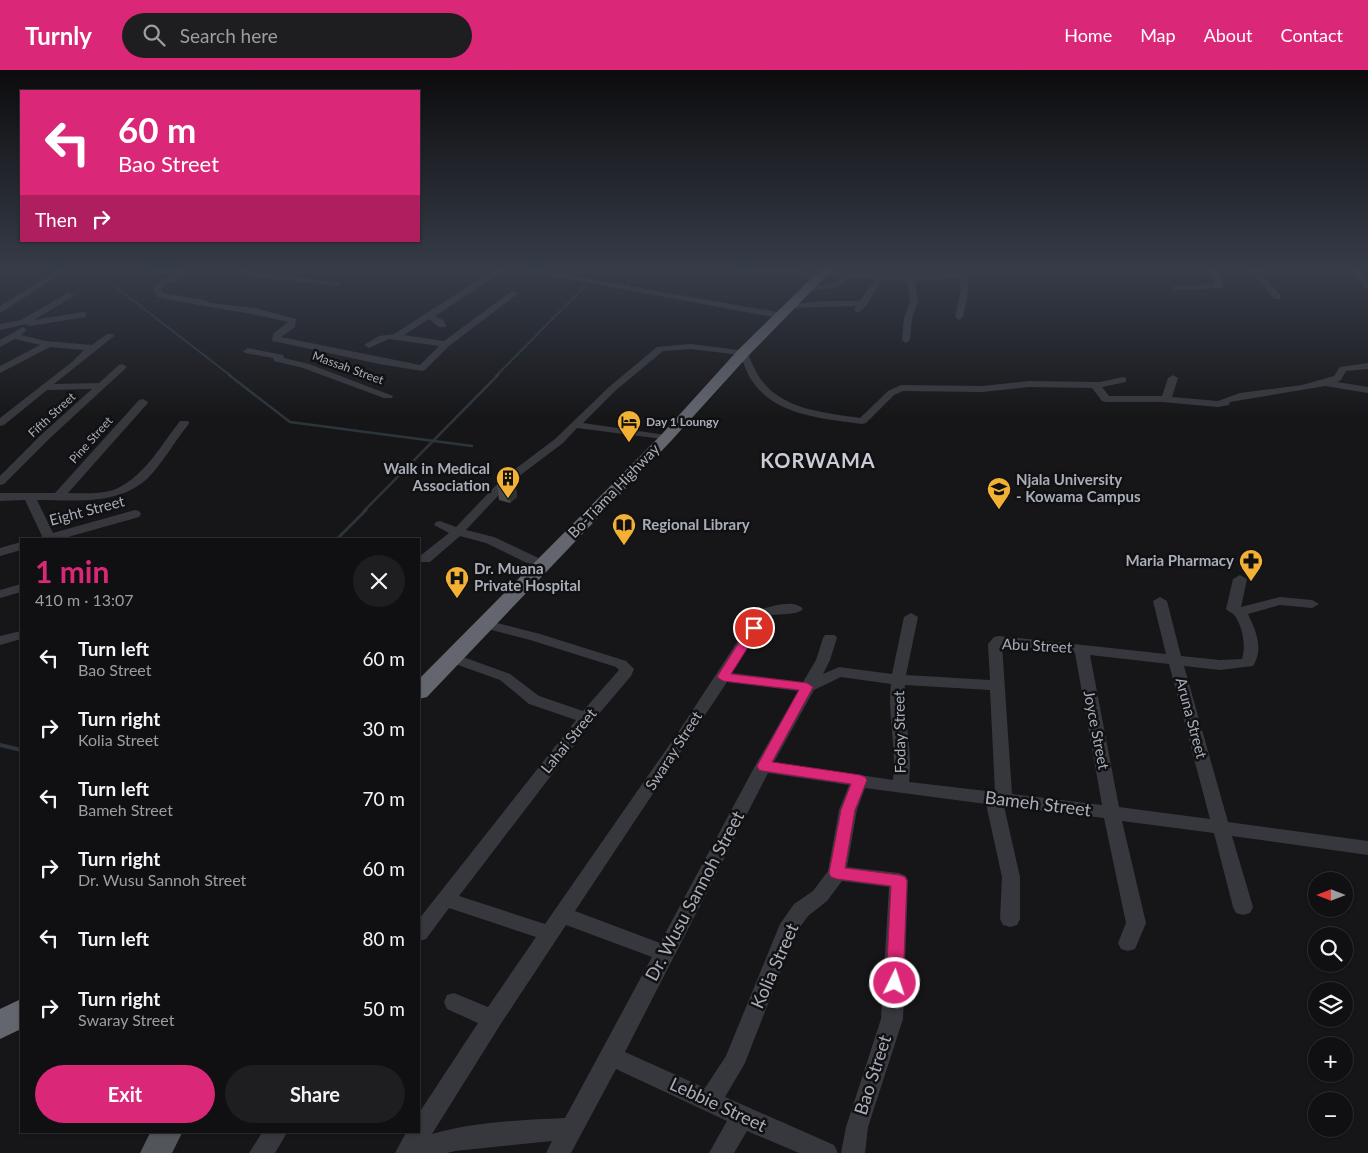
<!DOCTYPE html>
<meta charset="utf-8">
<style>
:root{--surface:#101012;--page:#1e1e20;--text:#f1f3f6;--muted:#9c9d9f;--line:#303032;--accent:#db2777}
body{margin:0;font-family:Lato,sans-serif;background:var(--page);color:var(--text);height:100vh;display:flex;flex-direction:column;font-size:19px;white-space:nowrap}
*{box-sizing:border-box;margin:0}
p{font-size:16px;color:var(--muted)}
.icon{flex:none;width:28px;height:28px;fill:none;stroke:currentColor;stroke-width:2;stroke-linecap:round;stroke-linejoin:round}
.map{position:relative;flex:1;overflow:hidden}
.drawer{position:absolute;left:20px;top:468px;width:400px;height:595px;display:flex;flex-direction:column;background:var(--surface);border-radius:0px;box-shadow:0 1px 4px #0004,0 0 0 1px var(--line)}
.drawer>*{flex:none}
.top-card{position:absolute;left:20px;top:20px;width:400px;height:152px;border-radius:0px;box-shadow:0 1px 4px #0004,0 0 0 1px var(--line);background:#db2777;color:#fff;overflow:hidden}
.needle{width:32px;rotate:270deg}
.buttons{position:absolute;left:1308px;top:802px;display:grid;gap:10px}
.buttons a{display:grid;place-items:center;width:45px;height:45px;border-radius:50%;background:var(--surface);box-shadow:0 1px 4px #0004,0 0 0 1px var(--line);font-size:25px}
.pin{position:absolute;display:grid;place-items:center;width:42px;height:42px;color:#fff;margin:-21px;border:2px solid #fff;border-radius:50%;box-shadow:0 1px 5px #0007}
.me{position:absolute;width:55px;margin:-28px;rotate:4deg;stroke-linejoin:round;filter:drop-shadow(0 0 4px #0008)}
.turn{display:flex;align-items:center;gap:18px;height:105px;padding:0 15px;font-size:22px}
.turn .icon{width:65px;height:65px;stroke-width:2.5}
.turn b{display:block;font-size:35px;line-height:42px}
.then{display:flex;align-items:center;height:48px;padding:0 15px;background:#0003;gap:10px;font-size:19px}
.round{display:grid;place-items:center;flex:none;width:52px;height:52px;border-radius:26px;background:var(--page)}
.summary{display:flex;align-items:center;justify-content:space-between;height:85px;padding:0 15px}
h1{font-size:30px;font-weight:700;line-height:38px;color:var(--accent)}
.action{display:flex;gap:10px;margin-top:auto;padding:10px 15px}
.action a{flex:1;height:58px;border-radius:30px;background:var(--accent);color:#fff;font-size:20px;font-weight:700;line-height:58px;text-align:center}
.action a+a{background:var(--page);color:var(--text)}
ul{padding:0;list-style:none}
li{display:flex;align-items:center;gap:15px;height:70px;padding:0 15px}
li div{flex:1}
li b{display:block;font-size:19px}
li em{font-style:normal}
header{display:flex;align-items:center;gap:30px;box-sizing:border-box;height:70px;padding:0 25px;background:var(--accent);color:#fff}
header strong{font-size:24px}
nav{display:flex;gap:28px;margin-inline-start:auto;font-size:18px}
.search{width:350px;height:45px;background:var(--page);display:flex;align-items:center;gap:12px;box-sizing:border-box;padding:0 18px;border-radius:28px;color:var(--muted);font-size:19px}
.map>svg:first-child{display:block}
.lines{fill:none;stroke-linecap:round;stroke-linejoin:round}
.stream-far3{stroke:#2c353c;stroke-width:2}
.stream-far2{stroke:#2c353c;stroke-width:2.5}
.stream-far1{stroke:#2c353c;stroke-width:3}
.stream{stroke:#2c353c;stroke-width:4}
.minor{fill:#37383d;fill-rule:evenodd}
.major{fill:#53555c;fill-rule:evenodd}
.highway{fill:#63666e;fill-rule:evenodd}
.wall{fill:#47494d}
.shaded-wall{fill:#2f3033}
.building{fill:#525359;stroke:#5f6168}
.route{fill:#db2777;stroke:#8e194d}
.labels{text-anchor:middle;stroke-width:5;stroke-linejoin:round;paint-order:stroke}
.far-street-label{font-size:12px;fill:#a8adb8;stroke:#111113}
.far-poi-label{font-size:12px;font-weight:bold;fill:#a8adb8;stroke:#111113;text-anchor:start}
.poi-label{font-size:15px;font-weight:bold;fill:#a8adb8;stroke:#111113;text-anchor:start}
.street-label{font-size:15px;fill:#a8adb8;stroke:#111113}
.near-street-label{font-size:18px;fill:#a8adb8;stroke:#111113}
.district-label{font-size:20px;font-weight:bold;letter-spacing:1px;fill:#c9ccd4;stroke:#111113}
</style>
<header>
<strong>Turnly</strong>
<div class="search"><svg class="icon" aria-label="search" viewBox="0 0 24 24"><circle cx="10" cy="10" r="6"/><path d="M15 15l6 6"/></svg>Search here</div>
<nav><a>Home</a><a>Map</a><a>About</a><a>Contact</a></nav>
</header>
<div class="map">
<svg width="1368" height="1083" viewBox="0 0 1368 1083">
<rect width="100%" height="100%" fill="#161618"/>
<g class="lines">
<path class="stream-far3" d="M 62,203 L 92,204 L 104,208 L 231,306
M 627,214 L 643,198
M 496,306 L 585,216"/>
<path class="stream-far2" d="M 229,305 L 290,352 L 472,376
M 364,441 L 498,305"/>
<path class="stream-far1" d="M 337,469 L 366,440"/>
<path class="stream" d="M 0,675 L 21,680"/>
<path class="minor" d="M 61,198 L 71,198 L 0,243 L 0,236 Z
M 133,198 L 160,198 L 186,201 L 186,205 L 164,216 L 161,220 L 164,223 L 203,230 L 211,233 L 255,238 L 296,249 L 295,257 L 281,267 L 420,295 L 439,276 L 389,269 L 369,278 L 364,275 L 379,266 L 394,264 L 497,198 L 507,198 L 435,246 L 443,250 L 446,255 L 445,257 L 439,257 L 429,249 L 404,265 L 444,271 L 512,221 L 519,223 L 449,276 L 425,300 L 422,301 L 379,294 L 273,271 L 272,269 L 274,263 L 288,252 C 245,241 201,237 158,227 L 153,220 L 158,212 L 174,204 L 137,200 Z
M 242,198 L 251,198 L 250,202 L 337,212 L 341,214 L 337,216 L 247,206 L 243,204 Z
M 509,198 L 527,198 L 783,243 L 787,246 L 783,249 Z
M 743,198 L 777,198 L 820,205 L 824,207 L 820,209 L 763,201 L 737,203 L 733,201 Z
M 1210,198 L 1218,198 L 1224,216 L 1223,218 L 1175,220 L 1171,218 L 1175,216 L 1215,214 Z
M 1249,198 L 1257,198 L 1280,225 L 1280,229 L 1274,229 Z
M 1347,198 L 1355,198 L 1368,212 L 1368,219 L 1365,219 Z
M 820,201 L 911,207 L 966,203 L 969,219 L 963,247 L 959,250 L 955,247 L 961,219 L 959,208 L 915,211 L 918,231 L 912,248 L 910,270 L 906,273 L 902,270 L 904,248 L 910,231 L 907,211 L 882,209 L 866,236 L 858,243 L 854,240 L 856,236 L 789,238 L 788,236 L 792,234 L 828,231 L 860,231 L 874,211 L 874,209 L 847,207 L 845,214 L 827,219 L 806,220 L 806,216 L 826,215 L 838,211 L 840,206 L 820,205 Z
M 68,223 L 75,225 L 34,250 L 83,242 L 86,243 L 86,247 L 30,256 L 26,254 L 0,260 L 0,254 L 21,250 Z
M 23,257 L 27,260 L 21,265 L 46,271 L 92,275 L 107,264 L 113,264 L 114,266 L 54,314 L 99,313 L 119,295 L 122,294 L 127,297 L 50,368 L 4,414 L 0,415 L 0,406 L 42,364 L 92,319 L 47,320 L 4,355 L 0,356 L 0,348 L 72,292 L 84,280 L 50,277 L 0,303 L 0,296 L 40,275 L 15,269 L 0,277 L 0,270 Z
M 691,274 L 746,281 C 752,291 755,303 763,312 C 785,340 827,343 860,348 L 888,321 L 901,315 L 982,316 L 1029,311 L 1100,312 L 1123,307 L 1126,308 L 1126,312 L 1102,317 L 1109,326 L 1162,326 L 1168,308 L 1173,305 L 1178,308 L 1172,327 L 1218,331 L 1240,323 L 1302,315 L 1334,306 L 1340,297 L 1368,293 L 1368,299 L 1346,301 L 1341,310 L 1337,312 L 1368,317 L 1368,323 L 1325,316 L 1230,332 L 1229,335 L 1218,337 L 1162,332 L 1106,332 L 1102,331 L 1092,318 L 1029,317 L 982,322 L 903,321 L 894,325 L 866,353 L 862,354 C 827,349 779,346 756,316 C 748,307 745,296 740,285 L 691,279 L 663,281 L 615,321 L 583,353 L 666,365 L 670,366 L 671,368 L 670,370 L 577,358 L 563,373 L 510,413 L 466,460 L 494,467 L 547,492 L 548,495 L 547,498 L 537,498 L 486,473 L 460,466 L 430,492 L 420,492 L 419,489 L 420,486 L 449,463 L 434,455 L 436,452 L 440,451 L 456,457 L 502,409 L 555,369 L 609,317 L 657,277 Z
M 248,278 L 283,285 L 284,288 L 309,294 L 393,326 L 392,328 L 384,328 L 303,298 L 274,291 L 273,288 L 245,283 L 243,281 Z
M 143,329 L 148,332 L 147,334 L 68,423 C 84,423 103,425 118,418 C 145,405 162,374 180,351 L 188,351 L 189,353 L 188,355 C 175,371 162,394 148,408 C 118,436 75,430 37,430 L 53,463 L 135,440 L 139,441 L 141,444 L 139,447 L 61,469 L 40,469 L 42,466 L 25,430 L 0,431 L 0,423 L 55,423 L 139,330 Z
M 21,472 L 21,480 L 0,486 L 0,478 Z
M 1240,505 L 1247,509 L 1241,537 L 1280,527 L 1312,530 L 1319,534 L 1312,538 L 1280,535 L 1248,544 C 1256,561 1264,579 1253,596 L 1220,600 L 1184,596 L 1228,752 L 1368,771 L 1368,785 L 1232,766 L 1253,837 L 1250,843 L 1243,845 L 1236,843 L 1233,837 L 1214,763 L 1122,751 L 1146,853 L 1135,879 L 1128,881 L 1121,879 L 1118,873 L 1126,853 L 1104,748 L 1004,736 L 1020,807 L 1020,849 L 1017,855 L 1010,857 L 1003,855 L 1000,849 L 1002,807 L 986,734 L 865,718 L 857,740 L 847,797 L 899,803 L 906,806 L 908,811 L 903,949 L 868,1057 L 865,1083 L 841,1083 L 846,1057 L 881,949 L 889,817 L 842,811 L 827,831 L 808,846 L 795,864 L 745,993 L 725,1027 L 834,1075 L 838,1083 L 799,1083 L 747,1061 L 734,1083 L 709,1083 L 727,1051 L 616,999 L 571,1083 L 546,1083 L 552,1071 L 455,1081 L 447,1083 L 395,1083 L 407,1061 L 419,1061 L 419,1043 L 478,953 L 447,939 L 444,932 L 447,925 L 454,923 L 488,937 L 536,867 L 449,838 L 426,869 L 419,871 L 419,849 L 576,650 L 529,634 L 500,610 L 447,591 L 445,588 L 447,585 L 452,583 L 510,604 L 539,626 L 583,641 L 619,600 L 616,597 L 530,570 L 480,557 L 478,554 L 480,551 L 485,550 L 540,564 L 626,591 L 634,599 L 631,606 L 592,652 L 459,826 L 545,854 L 679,661 L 758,540 C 770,537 794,528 803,539 C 796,546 778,543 768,546 L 732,603 L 803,612 L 816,590 L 823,568 L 825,565 L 835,565 L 837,568 L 830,590 L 823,604 L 839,597 L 892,604 L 904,547 L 911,543 L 918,547 L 906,605 L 990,610 L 988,574 L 994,567 L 999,566 L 1166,584 L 1153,531 L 1160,527 L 1167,531 L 1181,586 L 1220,590 L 1242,589 C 1246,576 1243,558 1235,546 C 1233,543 1229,542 1226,539 L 1233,509 ZM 1002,575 L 1075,583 L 1102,735 L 1012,724 ZM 1090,585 L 1169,594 L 1210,749 L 1119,737 ZM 841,607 L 891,614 C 887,646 897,678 893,710 L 774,692 L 814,620 ZM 727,612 L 798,621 L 755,696 L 660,873 L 575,841 ZM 905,615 L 990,620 L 995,722 L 909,712 C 913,679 903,647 905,615 ZM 768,703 L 849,715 L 839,740 L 828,801 L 813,821 L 794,834 L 780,854 L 726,986 L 705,1018 L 625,982 ZM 566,855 L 652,887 L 565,1048 C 520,1050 474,1052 432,1064 L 502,952 Z
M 21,514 L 21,522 L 0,528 L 0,520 Z
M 21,561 L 21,569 L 0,575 L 0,566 Z
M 263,1061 L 288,1061 L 275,1083 L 249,1083 Z"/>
<path class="major" d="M 151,1061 L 183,1061 L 172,1083 L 140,1083 Z"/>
<path class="highway" d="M 822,198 L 834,198 L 748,286 L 671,371 L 427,627 L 419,629 L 419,609 L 661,365 L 738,280 Z
M 21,929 L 21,959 L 0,969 L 0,939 Z"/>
</g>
<path class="wall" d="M 515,409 L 517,427 L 510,433 L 499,430 L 497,413 Z"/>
<path class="shaded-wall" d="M 515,409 L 517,427 L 510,433 L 508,415 Z"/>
<path class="building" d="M 503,407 L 515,409 L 508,415 L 497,413 Z"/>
<linearGradient id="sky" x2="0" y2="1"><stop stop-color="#0c0c0d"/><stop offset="0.57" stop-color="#363c48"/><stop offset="1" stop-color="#363c48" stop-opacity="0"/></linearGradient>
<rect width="1368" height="350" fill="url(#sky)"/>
<path class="route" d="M 754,554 L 760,558 L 731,604 L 807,613 L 813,617 L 772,692 L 860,705 L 865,707 L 867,710 L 855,740 L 845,798 L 899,805 L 905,807 L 907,811 L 903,913 L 901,919 L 895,921 L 889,919 L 886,913 L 891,816 L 837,809 L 831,807 L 829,803 L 841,740 L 851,714 L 763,701 L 759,700 L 757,696 L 799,620 L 723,611 L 717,607 L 750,555 Z"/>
<defs>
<g id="hotel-pin" transform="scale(1.25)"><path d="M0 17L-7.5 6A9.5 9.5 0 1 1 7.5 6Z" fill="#f2b134" stroke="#111113"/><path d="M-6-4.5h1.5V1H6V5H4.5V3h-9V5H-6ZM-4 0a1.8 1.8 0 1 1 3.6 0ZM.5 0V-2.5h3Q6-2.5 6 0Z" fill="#111"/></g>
<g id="building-pin" transform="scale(1.25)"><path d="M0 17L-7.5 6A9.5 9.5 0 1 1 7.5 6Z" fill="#f2b134" stroke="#111113"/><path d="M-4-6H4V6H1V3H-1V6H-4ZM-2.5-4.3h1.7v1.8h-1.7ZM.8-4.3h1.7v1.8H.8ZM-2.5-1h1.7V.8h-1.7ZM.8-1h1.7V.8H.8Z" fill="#111"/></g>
<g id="university-pin" transform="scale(1.25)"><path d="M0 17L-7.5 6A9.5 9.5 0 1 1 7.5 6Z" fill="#f2b134" stroke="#111113"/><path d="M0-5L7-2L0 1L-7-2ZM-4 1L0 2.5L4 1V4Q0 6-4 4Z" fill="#111"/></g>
<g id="library-pin" transform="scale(1.25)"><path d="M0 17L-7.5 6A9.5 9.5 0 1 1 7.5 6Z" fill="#f2b134" stroke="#111113"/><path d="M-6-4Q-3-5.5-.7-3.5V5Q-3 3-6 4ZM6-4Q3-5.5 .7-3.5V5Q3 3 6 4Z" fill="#111"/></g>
<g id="pharmacy-pin" transform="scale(1.25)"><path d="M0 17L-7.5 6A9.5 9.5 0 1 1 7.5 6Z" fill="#f2b134" stroke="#111113"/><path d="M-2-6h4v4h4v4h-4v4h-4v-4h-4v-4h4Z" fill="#111"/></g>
<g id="hospital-pin" transform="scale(1.25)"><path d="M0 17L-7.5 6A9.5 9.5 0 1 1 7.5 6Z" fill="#f2b134" stroke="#111113"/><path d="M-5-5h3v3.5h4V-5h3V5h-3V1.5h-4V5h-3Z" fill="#111"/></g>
</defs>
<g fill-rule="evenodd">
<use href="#hotel-pin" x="629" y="352"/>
<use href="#building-pin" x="508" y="408"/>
<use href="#university-pin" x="999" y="419"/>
<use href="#library-pin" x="624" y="455"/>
<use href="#pharmacy-pin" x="1251" y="491"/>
<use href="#hospital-pin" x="457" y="508"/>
</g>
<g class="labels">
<g class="far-street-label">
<text transform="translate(348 298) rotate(20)" y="4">Massah Street</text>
<text transform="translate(52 345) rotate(-43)" y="4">Fifth Street</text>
<text transform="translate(91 370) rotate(-48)" y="4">Pine Street</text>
</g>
<g class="far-poi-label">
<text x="646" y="356">Day 1 Loungy</text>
</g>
<g class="poi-label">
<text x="490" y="404" text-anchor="end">Walk in Medical<tspan x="490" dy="17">Association</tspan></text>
<text x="1016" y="415">Njala University<tspan x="1016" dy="17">- Kowama Campus</tspan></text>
<text x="642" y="460">Regional Library</text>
<text x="1234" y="496" text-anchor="end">Maria Pharmacy</text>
<text x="474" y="504">Dr. Muana<tspan x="474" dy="17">Private Hospital</tspan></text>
</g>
<g class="street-label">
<text transform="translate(614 421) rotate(-46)" y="5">Bo-Tiama Highway</text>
<text transform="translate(87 441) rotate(-15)" y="5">Eight Street</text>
<text transform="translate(1037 576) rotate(3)" y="5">Abu Street</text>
<text transform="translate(1191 648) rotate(75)" y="5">Aruna Street</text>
<text transform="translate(1096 660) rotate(79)" y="5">Joyce Street</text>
<text transform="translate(900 662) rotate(-91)" y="5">Foday Street</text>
<text transform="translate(569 671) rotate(-51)" y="5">Lahai Street</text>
<text transform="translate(674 681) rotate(-57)" y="5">Swaray Street</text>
</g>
<g class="near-street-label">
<text transform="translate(1038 734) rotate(7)" y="6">Bameh Street</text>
<text transform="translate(695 826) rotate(-62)" y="6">Dr. Wusu Sannoh Street</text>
<text transform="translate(775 896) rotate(-66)" y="6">Kolia Street</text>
<text transform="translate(873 1005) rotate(-72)" y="6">Bao Street</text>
<text transform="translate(718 1035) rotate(25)" y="6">Lebbie Street</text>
</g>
<g class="district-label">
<text x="818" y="398">KORWAMA</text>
</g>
</g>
</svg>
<div class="buttons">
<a><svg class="needle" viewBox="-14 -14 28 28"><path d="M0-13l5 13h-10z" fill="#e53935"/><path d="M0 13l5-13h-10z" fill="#9c9d9f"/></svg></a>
<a><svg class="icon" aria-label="search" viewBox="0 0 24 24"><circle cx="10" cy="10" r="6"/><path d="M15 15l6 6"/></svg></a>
<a><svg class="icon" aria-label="layers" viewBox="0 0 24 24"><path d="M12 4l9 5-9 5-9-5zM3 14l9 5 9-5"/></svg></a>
<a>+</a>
<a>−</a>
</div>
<div class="pin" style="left:754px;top:558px;background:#d93025"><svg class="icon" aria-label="arrive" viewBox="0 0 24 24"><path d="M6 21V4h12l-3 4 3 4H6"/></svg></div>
<svg class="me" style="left:895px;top:913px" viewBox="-20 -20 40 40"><circle r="17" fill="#db2777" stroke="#fff" stroke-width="3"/><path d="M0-11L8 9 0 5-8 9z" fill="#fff"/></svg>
<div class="top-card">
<div class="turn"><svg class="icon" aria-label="left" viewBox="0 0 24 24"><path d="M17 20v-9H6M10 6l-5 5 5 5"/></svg><div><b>60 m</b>Bao Street</div></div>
<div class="then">Then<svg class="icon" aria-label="right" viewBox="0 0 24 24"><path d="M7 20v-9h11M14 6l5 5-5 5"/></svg></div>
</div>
<section class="drawer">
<div class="summary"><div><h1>1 min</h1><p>410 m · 13:07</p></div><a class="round"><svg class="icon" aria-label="close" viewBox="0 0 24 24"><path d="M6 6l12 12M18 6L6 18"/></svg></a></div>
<ul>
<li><svg class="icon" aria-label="left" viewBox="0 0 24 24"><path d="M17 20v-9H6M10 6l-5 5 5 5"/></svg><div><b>Turn left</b><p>Bao Street</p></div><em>60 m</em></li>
<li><svg class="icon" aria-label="right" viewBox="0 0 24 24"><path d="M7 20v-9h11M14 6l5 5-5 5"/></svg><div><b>Turn right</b><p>Kolia Street</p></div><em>30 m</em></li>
<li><svg class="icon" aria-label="left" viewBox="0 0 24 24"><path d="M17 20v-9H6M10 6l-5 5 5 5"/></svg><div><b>Turn left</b><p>Bameh Street</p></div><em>70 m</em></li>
<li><svg class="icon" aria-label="right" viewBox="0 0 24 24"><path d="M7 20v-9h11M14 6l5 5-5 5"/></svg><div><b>Turn right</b><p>Dr. Wusu Sannoh Street</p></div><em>60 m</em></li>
<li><svg class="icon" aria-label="left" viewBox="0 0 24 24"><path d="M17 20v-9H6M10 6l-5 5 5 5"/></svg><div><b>Turn left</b></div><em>80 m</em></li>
<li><svg class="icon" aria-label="right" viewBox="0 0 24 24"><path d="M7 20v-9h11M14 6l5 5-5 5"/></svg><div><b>Turn right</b><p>Swaray Street</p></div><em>50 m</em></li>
</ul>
<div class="action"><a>Exit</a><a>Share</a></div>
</section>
</div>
